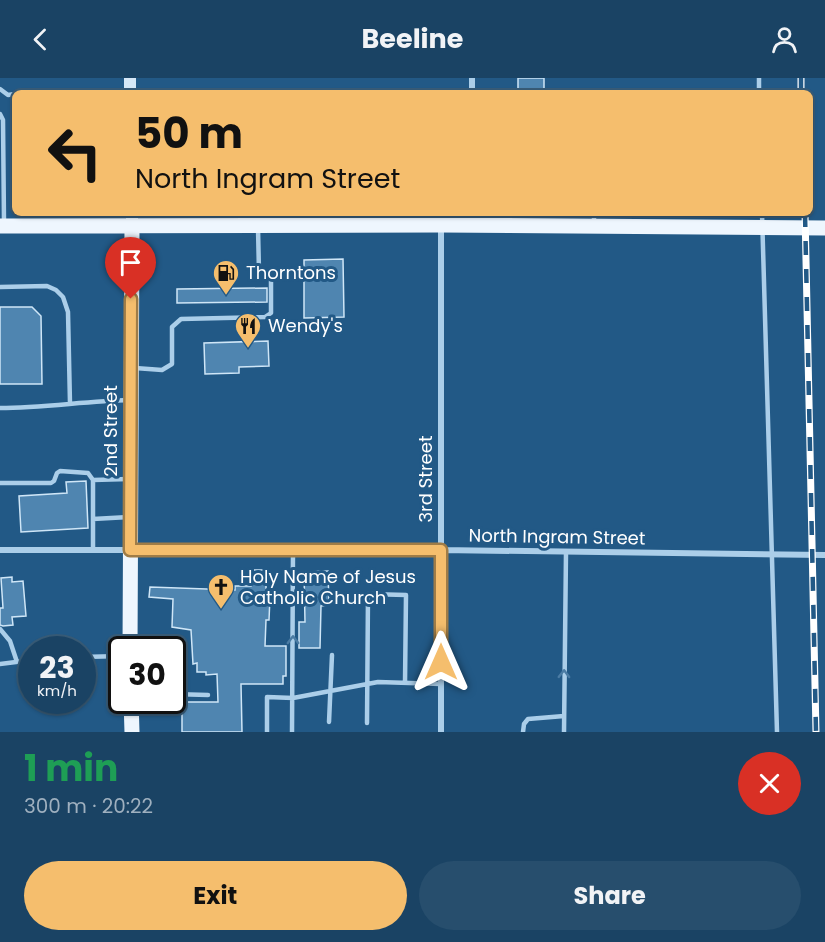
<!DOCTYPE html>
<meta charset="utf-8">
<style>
:root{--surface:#1a4364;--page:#274e6d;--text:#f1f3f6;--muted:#9fb0bf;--line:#385c78;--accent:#f5be6d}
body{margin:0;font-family:Poppins,sans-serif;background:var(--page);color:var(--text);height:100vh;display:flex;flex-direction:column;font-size:22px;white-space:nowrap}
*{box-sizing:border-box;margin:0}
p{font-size:20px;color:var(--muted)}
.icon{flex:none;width:33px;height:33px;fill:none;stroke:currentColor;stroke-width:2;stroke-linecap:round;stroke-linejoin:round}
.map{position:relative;height:654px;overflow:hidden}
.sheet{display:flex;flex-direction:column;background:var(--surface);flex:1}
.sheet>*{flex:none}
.banner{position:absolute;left:12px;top:12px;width:801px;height:126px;border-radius:9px;box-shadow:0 2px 4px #0004,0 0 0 2px var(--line);background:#f5be6d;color:#111;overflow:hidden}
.speed{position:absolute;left:18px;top:558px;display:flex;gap:12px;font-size:30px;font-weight:700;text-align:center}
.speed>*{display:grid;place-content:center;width:78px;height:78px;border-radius:50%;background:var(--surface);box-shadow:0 2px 4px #0004,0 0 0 2px var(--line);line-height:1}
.speed small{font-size:15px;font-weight:400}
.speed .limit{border:3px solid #111;border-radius:9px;background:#fff;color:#111}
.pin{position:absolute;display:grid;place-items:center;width:51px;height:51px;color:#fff;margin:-62px -26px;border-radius:50% 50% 50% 0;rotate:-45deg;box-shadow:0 0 6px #0007}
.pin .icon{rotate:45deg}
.me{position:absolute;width:66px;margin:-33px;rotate:0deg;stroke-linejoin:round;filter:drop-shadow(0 0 4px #0008)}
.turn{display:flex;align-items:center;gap:21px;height:126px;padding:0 24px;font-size:27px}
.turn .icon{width:78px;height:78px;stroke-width:2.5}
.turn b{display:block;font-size:42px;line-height:51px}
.round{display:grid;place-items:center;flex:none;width:63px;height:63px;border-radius:32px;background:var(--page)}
.head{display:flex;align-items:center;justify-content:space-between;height:102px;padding:0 24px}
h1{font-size:36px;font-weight:700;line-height:45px;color:#1e9e55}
.button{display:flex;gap:12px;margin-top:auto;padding:12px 24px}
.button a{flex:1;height:69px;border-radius:36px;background:var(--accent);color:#111;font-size:24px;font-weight:700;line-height:69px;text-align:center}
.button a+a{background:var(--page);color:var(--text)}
header{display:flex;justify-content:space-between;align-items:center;height:78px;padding:0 24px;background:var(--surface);font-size:27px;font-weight:700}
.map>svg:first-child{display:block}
.building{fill:#4f85b0;stroke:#cfe6f7;stroke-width:1.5}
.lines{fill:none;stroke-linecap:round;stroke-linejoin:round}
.lane{stroke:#abcee9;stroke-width:4.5}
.street{stroke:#abcee9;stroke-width:6}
.secondary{stroke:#d6e8f7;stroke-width:12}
.primary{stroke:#eef6fe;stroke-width:15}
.rail-casing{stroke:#fff;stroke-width:7}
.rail{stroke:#225986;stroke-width:4.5;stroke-dasharray:14;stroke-linecap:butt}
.oneway{stroke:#4b7ca4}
.route-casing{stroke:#9f7c47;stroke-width:15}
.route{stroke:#f5be6d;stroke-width:10}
.labels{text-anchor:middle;stroke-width:6;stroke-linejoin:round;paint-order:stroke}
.poi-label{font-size:18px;fill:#fff;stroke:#225986;text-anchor:start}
.street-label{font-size:18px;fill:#fff;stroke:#225986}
</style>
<header><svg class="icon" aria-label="back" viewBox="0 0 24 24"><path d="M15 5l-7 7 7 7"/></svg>Beeline<svg class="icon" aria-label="person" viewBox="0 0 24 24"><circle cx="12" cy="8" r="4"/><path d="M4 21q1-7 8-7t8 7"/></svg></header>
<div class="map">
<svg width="825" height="654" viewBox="0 0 825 654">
<rect width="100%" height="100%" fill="#225986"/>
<path class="building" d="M 518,0 L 544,0 L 544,15 L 518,15 Z
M 343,181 L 344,239 L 304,240 L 304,182 Z
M 267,210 L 267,224 L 177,225 L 177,211 Z
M 0,229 L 32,229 L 41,238 L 42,306 L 0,306 Z
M 268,263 L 269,288 L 239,289 L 239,295 L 205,296 L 204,265 Z
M 86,403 L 88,450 L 21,454 L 19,418 L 67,415 L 66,404 Z
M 251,492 L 266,492 L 266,519 L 270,519 L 269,542 L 266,542 L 265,568 L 286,568 L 286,598 L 283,598 L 283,606 L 241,606 L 242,654 L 182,654 L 182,624 L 218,624 L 217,596 L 206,597 L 206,594 L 197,594 L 197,585 L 193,586 L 191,552 L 172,549 L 173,521 L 149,519 L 150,509 L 235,512 L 235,508 L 251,508 Z
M 328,493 L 329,527 L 321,528 L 320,570 L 299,570 L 299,544 L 305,544 L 304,494 Z
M 12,499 L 12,504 L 23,503 L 26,538 L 12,539 L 13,547 L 3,548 L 0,547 L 0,530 L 3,530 L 1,500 Z"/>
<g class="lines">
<path class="lane" d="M 759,0 L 759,15
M 0,11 L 8,17 L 15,16
M 0,36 L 3,42 L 4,145
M 762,135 L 777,654
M 594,146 L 594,135
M 0,209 L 47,208 L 56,212 L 63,219 L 68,234 L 70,326
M 135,290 L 162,292 L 172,286 L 172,249 L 181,241 L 265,239 L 271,235 L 271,202 L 259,194 L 258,150
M 0,330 C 43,330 86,323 129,322
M 93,402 L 129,401
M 0,405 L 51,405 L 54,403 L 57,395 L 60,393 L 88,395 L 93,402 L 93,472
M 93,441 L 129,439
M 0,551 L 10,563 L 17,584
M 82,579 L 122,578
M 0,586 L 32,582
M 172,616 L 208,617
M 329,644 L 332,577
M 367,645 L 368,516 L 406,517 L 405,605
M 267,654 L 267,619 L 293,620 L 378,604 L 441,606
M 292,654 L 293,472
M 523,654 L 524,646 L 528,641 L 564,638
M 564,654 L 566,474"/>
<path class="street" d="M 472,15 L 472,0
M 470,147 L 470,135
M 0,472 L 441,472 L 825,477
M 441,654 L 441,148"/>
<path class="secondary" d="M 130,0 L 130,15
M 132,135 L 132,148"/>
<path class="primary" d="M 0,148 L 441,147 L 825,150
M 130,572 L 132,148
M 131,622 L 132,654"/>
<g class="rail-casing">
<path id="rail" d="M 801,0 L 801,15
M 805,135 L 816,654"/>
</g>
<use href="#rail" class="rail"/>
</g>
<defs><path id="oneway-chevron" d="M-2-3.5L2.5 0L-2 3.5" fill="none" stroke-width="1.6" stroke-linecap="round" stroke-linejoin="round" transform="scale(1.5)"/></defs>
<g class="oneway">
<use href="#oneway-chevron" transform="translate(293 562) rotate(-90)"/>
<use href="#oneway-chevron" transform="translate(564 596) rotate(-89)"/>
</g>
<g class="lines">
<g class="route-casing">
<path id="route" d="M 131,221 L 130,472 L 441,472 L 441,584"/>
</g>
<use href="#route" class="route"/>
</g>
<defs>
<g id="fuel-pin" transform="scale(1.35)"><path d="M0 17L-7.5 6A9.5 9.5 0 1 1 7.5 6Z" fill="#f5be6d" stroke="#225986"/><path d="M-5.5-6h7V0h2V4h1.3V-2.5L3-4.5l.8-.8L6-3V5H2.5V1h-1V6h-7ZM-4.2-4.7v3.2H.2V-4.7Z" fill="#111"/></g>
<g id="restaurant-pin" transform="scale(1.35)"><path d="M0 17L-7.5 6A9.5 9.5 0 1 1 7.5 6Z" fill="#f5be6d" stroke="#225986"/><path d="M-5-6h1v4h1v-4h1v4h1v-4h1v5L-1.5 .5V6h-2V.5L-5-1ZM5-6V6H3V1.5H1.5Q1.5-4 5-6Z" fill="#111"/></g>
<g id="church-pin" transform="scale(1.35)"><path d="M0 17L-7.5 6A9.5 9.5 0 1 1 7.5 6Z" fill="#f5be6d" stroke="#225986"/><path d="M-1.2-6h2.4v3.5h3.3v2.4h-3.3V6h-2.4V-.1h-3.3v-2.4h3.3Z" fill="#111"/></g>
</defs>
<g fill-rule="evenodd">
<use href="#fuel-pin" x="226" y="195"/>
<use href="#restaurant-pin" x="248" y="248"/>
<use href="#church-pin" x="221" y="509"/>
</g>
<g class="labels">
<g class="poi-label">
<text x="246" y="201">Thorntons</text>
<text x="268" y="254">Wendy's</text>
<text x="240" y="505">Holy Name of Jesus<tspan x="240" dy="21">Catholic Church</tspan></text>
</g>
<g class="street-label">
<text transform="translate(111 353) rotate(-90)" y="6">2nd Street</text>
<text transform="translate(426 401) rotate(-90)" y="6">3rd Street</text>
<text transform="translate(557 459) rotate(1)" y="6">North Ingram Street</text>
</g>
</g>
</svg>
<div class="speed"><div>23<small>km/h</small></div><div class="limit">30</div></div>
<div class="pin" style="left:131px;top:221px;background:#d93025"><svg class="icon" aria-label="arrive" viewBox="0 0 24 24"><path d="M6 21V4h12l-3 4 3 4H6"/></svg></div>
<svg class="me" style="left:441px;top:584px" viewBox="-20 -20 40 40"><path d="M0-17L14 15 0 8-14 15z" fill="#f5be6d" stroke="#fff" stroke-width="4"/></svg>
<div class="banner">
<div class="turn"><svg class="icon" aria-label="left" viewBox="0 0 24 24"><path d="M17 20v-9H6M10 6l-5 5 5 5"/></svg><div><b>50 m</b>North Ingram Street</div></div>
</div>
</div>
<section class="sheet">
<div class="head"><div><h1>1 min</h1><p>300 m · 20:22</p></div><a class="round" style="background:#d93025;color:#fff"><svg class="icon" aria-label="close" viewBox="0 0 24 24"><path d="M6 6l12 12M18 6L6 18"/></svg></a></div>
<div class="button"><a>Exit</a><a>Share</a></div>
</section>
